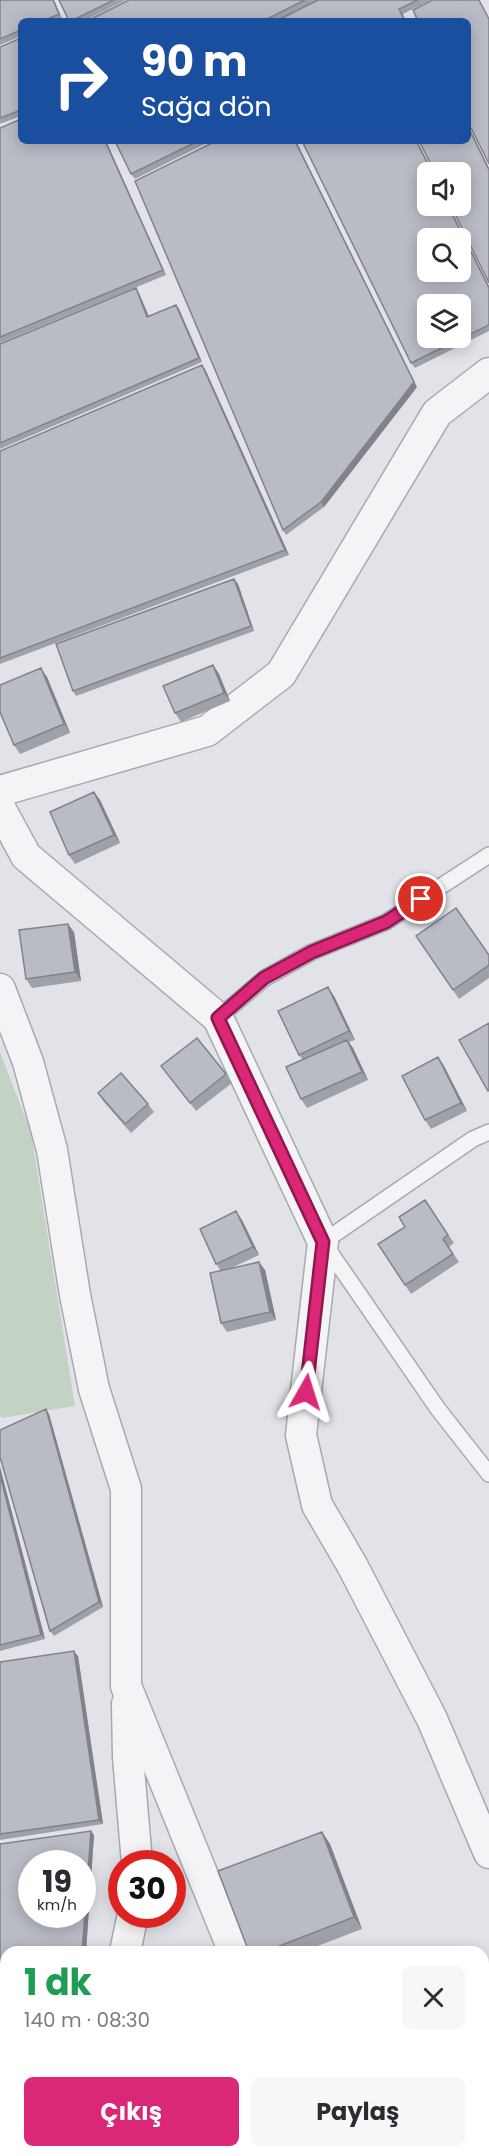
<!DOCTYPE html>
<html lang="tr">
<meta charset="utf-8">
<style>
:root{--surface:#fff;--page:#f7f7f7;--text:#2b2b33;--muted:#7c7c81;--accent:#db2777}
body{margin:0;font-family:Poppins,sans-serif;background:var(--page);color:var(--text);height:100vh;display:flex;flex-direction:column;font-size:22px;white-space:nowrap}
*{box-sizing:border-box;margin:0}
p{font-size:20px;color:var(--muted)}
.icon{flex:none;width:33px;height:33px;fill:none;stroke:currentColor;stroke-width:2;stroke-linecap:round;stroke-linejoin:round}
.map{position:relative;flex:1;overflow:hidden}
.sheet{position:absolute;left:0px;top:1946px;width:489px;height:212px;display:flex;flex-direction:column;background:var(--surface);border-radius:18px 18px 0 0;box-shadow:0 3px 15px #0003}
.sheet>*{flex:none}
.hud{position:absolute;left:18px;top:18px;width:453px;height:126px;border-radius:9px;box-shadow:0 3px 15px #0003;background:#1a4fa0;color:#fff;overflow:hidden}
.fabs{position:absolute;left:417px;top:162px;display:grid;gap:12px}
.fabs a{display:grid;place-items:center;width:54px;height:54px;border-radius:9px;background:var(--surface);box-shadow:0 3px 15px #0003;font-size:30px}
.speed{position:absolute;left:18px;top:1850px;display:flex;gap:12px;font-size:30px;font-weight:700;text-align:center}
.speed>*{display:grid;place-content:center;width:78px;height:78px;border-radius:50%;background:var(--surface);box-shadow:0 3px 15px #0003;line-height:1}
.speed small{font-size:15px;font-weight:400}
.speed .limit{border:9px solid #d22;background:#fff;color:#111}
.pin{position:absolute;display:grid;place-items:center;width:51px;height:51px;color:#fff;margin:-26px;border:3px solid #fff;border-radius:50%;box-shadow:0 2px 6px #0007}
.me{position:absolute;width:66px;margin:-33px;rotate:6deg;stroke-linejoin:round;filter:drop-shadow(0 0 4px #0008)}
.turn{display:flex;align-items:center;gap:21px;height:126px;padding:0 24px;font-size:27px}
.turn .icon{width:78px;height:78px;stroke-width:2.5}
.turn b{display:block;font-size:42px;line-height:51px}
.round{display:grid;place-items:center;flex:none;width:63px;height:63px;border-radius:9px;background:var(--page)}
.head{display:flex;align-items:center;justify-content:space-between;height:102px;padding:0 24px}
h1{font-size:36px;font-weight:700;line-height:45px;color:#1e9e55}
.cta{display:flex;gap:12px;margin-top:auto;padding:12px 24px}
.cta a{flex:1;height:69px;border-radius:9px;background:var(--accent);color:#fff;font-size:24px;font-weight:700;line-height:69px;text-align:center}
.cta a+a{background:var(--page);color:var(--text)}
.map>svg:first-child{display:block}
.green{fill:#c4d2c3}
.lines{fill:none;stroke-linecap:round;stroke-linejoin:round}
.lane-casing{stroke:#a7a9b3;stroke-width:18}
.street-casing{stroke:#a7a9b3;stroke-width:33}
.lane{stroke:#f4f4f7;stroke-width:15}
.street{stroke:#f4f4f7;stroke-width:30}
.wall{fill:#9fa1a9}
.shaded-wall{fill:#82838a}
.building{fill:#b9bbc5;stroke:#82838a;stroke-width:1.5;fill-rule:evenodd}
.route-casing{stroke:#8e194d;stroke-width:15}
.route{stroke:#db2777;stroke-width:10}
</style>
<div class="map">
<svg width="489" height="2156" viewBox="0 0 489 2156">
<rect width="100%" height="100%" fill="#e1e3e9"/>
<path class="green" d="M 0,1052 L 31,1132 L 75,1406 L 2,1418 L 0,1416 Z"/>
<g class="lines">
<g class="lane-casing">
<path id="lane" d="M 218,1018 L 265,978 L 312,952 L 386,922 L 489,855
M 489,1132 L 473,1139 L 323,1242 L 438,1409 L 489,1474"/>
</g>
<g class="street-casing">
<path id="street" d="M 0,791 L 207,731 L 281,674 L 437,413 L 489,373
M 0,808 L 26,856 L 218,1018 L 323,1242 L 301,1435 L 317,1505 L 352,1565 L 432,1719 L 489,1853
M 0,989 L 28,1062 L 52,1150 L 75,1295 L 94,1389 L 126,1489 L 126,1686 L 234,1952
M 127,1704 L 128,1757 L 137,1863
M 125,1952 L 133,1914
M 315,2151 L 317,2156
M 100,2156 L 100,2151"/>
</g>
<use href="#lane" class="lane"/>
<use href="#street" class="street"/>
</g>
<path class="wall" d="M 0,0 L 54,0 L 62,19 L 57,21 L 21,21 L 21,36 L 0,45 Z
M 59,0 L 126,0 L 84,21 L 69,21 Z
M 129,0 L 430,0 L 403,14 L 406,21 L 87,21 Z
M 21,38 L 21,116 L 0,124 L 0,47 Z
M 0,128 L 21,141 L 106,141 L 166,275 L 0,343 Z
M 115,141 L 211,141 L 135,179 L 131,174 Z
M 489,286 L 489,331 L 415,368 L 411,363 Z
M 136,288 L 139,293 L 148,316 L 176,305 L 179,309 L 202,362 L 0,449 L 0,344 Z
M 202,365 L 205,369 L 289,555 L 0,664 L 0,451 Z
M 417,387 L 324,507 L 286,535 L 283,530 Z
M 234,579 L 238,584 L 254,631 L 76,696 L 73,691 Z
M 213,665 L 219,674 L 230,701 L 181,722 L 175,713 Z
M 47,677 L 70,733 L 20,754 L 14,745 Z
M 94,792 L 100,800 L 120,843 L 75,864 L 69,855 Z
M 74,932 L 81,981 L 32,988 L 26,979 Z
M 416,936 L 489,955 L 489,978 L 459,999 Z
M 334,996 L 355,1040 L 349,1042 L 353,1048 L 368,1080 L 307,1108 L 301,1099 L 303,1060 L 299,1055 Z
M 438,1057 L 444,1066 L 467,1111 L 431,1129 L 425,1120 Z
M 161,1066 L 226,1074 L 232,1083 L 196,1111 Z
M 98,1093 L 148,1104 L 154,1112 L 131,1133 L 104,1102 Z
M 425,1200 L 454,1243 L 449,1247 L 459,1262 L 411,1294 L 378,1244 L 405,1227 Z
M 242,1220 L 259,1255 L 231,1268 L 265,1270 L 276,1320 L 227,1332 L 221,1323 L 221,1271 L 216,1264 Z
M 46,1409 L 49,1414 L 103,1607 L 54,1636 L 50,1631 Z
M 0,1467 L 45,1639 L 0,1651 Z
M 78,1656 L 103,1824 L 0,1840 L 0,1662 Z
M 322,1832 L 330,1844 L 362,1929 L 302,1952 L 249,1952 Z
M 94,1835 L 86,1952 L 6,1952 L 6,2017 L 0,2018 L 0,1844 Z
M 6,2024 L 6,2081 L 0,2082 L 0,2025 Z"/>
<path class="shaded-wall" d="M 53,0 L 54,0 L 62,19 L 59,14 Z
M 468,125 L 489,168 L 489,170 L 468,127 Z
M 105,141 L 106,141 L 166,275 L 163,270 Z
M 295,141 L 296,141 L 417,387 L 324,507 L 321,502 Z
M 416,141 L 417,141 L 433,172 L 432,172 Z
M 448,206 L 449,206 L 489,286 L 489,288 Z
M 136,288 L 139,293 L 151,321 L 147,317 Z
M 176,305 L 179,309 L 202,362 L 199,358 Z
M 202,365 L 205,369 L 289,555 L 285,550 Z
M 234,579 L 238,584 L 254,631 L 251,626 Z
M 213,665 L 219,674 L 230,701 L 224,693 Z
M 41,668 L 47,677 L 70,733 L 64,724 Z
M 94,792 L 100,800 L 120,843 L 114,835 Z
M 68,924 L 74,932 L 81,981 L 75,972 Z
M 328,987 L 334,996 L 355,1040 L 349,1031 Z
M 347,1040 L 353,1048 L 368,1080 L 362,1072 Z
M 438,1057 L 444,1066 L 467,1111 L 461,1103 Z
M 236,1211 L 242,1220 L 259,1255 L 253,1247 Z
M 259,1262 L 265,1270 L 276,1320 L 270,1312 Z
M 46,1409 L 49,1414 L 103,1607 L 99,1602 Z
M 0,1467 L 45,1639 L 41,1635 L 0,1475 Z
M 74,1651 L 78,1656 L 103,1824 L 99,1820 Z
M 91,1831 L 94,1835 L 86,1952 L 82,1952 Z
M 322,1832 L 330,1844 L 362,1929 L 354,1917 Z"/>
<path class="building" d="M 0,0 L 53,0 L 59,14 L 43,21 L 21,21 L 21,30 L 0,39 Z
M 59,0 L 114,0 L 71,21 L 69,21 Z
M 129,0 L 305,0 L 263,21 L 87,21 Z
M 318,0 L 418,0 L 399,9 L 405,21 L 276,21 Z
M 432,0 L 479,0 L 489,19 L 489,164 L 468,122 L 468,21 L 418,21 L 413,10 Z
M 21,38 L 21,110 L 0,118 L 0,47 Z
M 21,119 L 21,141 L 105,141 L 163,270 L 0,337 L 0,128 Z
M 468,127 L 489,170 L 489,283 L 451,206 L 460,206 L 460,172 L 435,172 L 419,141 L 468,141 Z
M 115,141 L 198,141 L 131,174 Z
M 216,141 L 295,141 L 414,382 L 321,502 L 283,530 L 135,181 Z
M 302,141 L 416,141 L 432,172 L 428,172 L 428,206 L 448,206 L 489,288 L 489,325 L 411,363 ZM 428,238 L 460,238 L 460,272 L 428,272 ZM 428,304 L 460,304 L 460,338 L 428,338 Z
M 136,288 L 147,317 L 176,305 L 199,358 L 0,443 L 0,344 Z
M 202,365 L 285,550 L 0,658 L 0,451 Z
M 234,579 L 251,626 L 73,691 L 56,644 Z
M 213,665 L 224,693 L 175,713 L 163,686 Z
M 41,668 L 64,724 L 14,745 L 0,712 L 0,685 Z
M 94,792 L 114,835 L 69,855 L 50,812 Z
M 456,908 L 489,955 L 489,965 L 453,990 L 416,936 Z
M 68,924 L 75,972 L 26,979 L 19,930 Z
M 328,987 L 349,1031 L 299,1055 L 278,1011 Z
M 489,1023 L 489,1090 L 488,1091 L 459,1040 Z
M 197,1038 L 226,1074 L 190,1103 L 161,1066 Z
M 347,1040 L 362,1072 L 301,1099 L 286,1067 Z
M 438,1057 L 461,1103 L 425,1120 L 402,1076 Z
M 121,1073 L 148,1104 L 125,1124 L 98,1093 Z
M 425,1200 L 448,1235 L 443,1239 L 453,1254 L 405,1285 L 378,1244 L 405,1227 L 399,1217 Z
M 236,1211 L 253,1247 L 216,1264 L 200,1229 Z
M 259,1262 L 270,1312 L 221,1323 L 210,1273 Z
M 46,1409 L 99,1602 L 50,1631 L 0,1457 L 0,1430 Z
M 0,1475 L 41,1635 L 0,1645 Z
M 74,1651 L 99,1820 L 0,1834 L 0,1662 Z
M 91,1831 L 82,1952 L 6,1952 L 6,2012 L 0,2013 L 0,1844 ZM 32,1863 L 82,1863 L 82,1914 L 32,1914 Z
M 322,1832 L 354,1917 L 264,1952 L 249,1952 L 218,1871 Z
M 6,2024 L 6,2076 L 0,2077 L 0,2025 Z
M 6,2086 L 6,2151 L 36,2151 L 37,2156 L 0,2156 L 0,2087 Z"/>
<g class="lines">
<g class="route-casing">
<path id="route" d="M 306,1392 L 323,1242 L 218,1018 L 264,978 L 312,952 L 386,922 L 421,899"/>
</g>
<use href="#route" class="route"/>
</g>
</svg>
<div class="fabs">
<a><svg class="icon" aria-label="sound" viewBox="0 0 24 24"><path d="M4 9h4l5-4v14l-5-4H4zM17 9q2 3 0 6"/></svg></a>
<a><svg class="icon" aria-label="search" viewBox="0 0 24 24"><circle cx="10" cy="10" r="6"/><path d="M15 15l6 6"/></svg></a>
<a><svg class="icon" aria-label="layers" viewBox="0 0 24 24"><path d="M12 4l9 5-9 5-9-5zM3 14l9 5 9-5"/></svg></a>
</div>
<div class="speed"><div>19<small>km/h</small></div><div class="limit">30</div></div>
<div class="pin" style="left:421px;top:899px;background:#d93025"><svg class="icon" aria-label="arrive" viewBox="0 0 24 24"><path d="M6 21V4h12l-3 4 3 4H6"/></svg></div>
<svg class="me" style="left:306px;top:1392px" viewBox="-20 -20 40 40"><path d="M0-17L14 15 0 8-14 15z" fill="#db2777" stroke="#fff" stroke-width="4"/></svg>
<div class="hud">
<div class="turn"><svg class="icon" aria-label="right" viewBox="0 0 24 24"><path d="M7 20v-9h11M14 6l5 5-5 5"/></svg><div><b>90 m</b>Sağa dön</div></div>
</div>
<section class="sheet">
<div class="head"><div><h1>1 dk</h1><p>140 m · 08:30</p></div><a class="round"><svg class="icon" aria-label="close" viewBox="0 0 24 24"><path d="M6 6l12 12M18 6L6 18"/></svg></a></div>
<div class="cta"><a>Çıkış</a><a>Paylaş</a></div>
</section>
</div>
